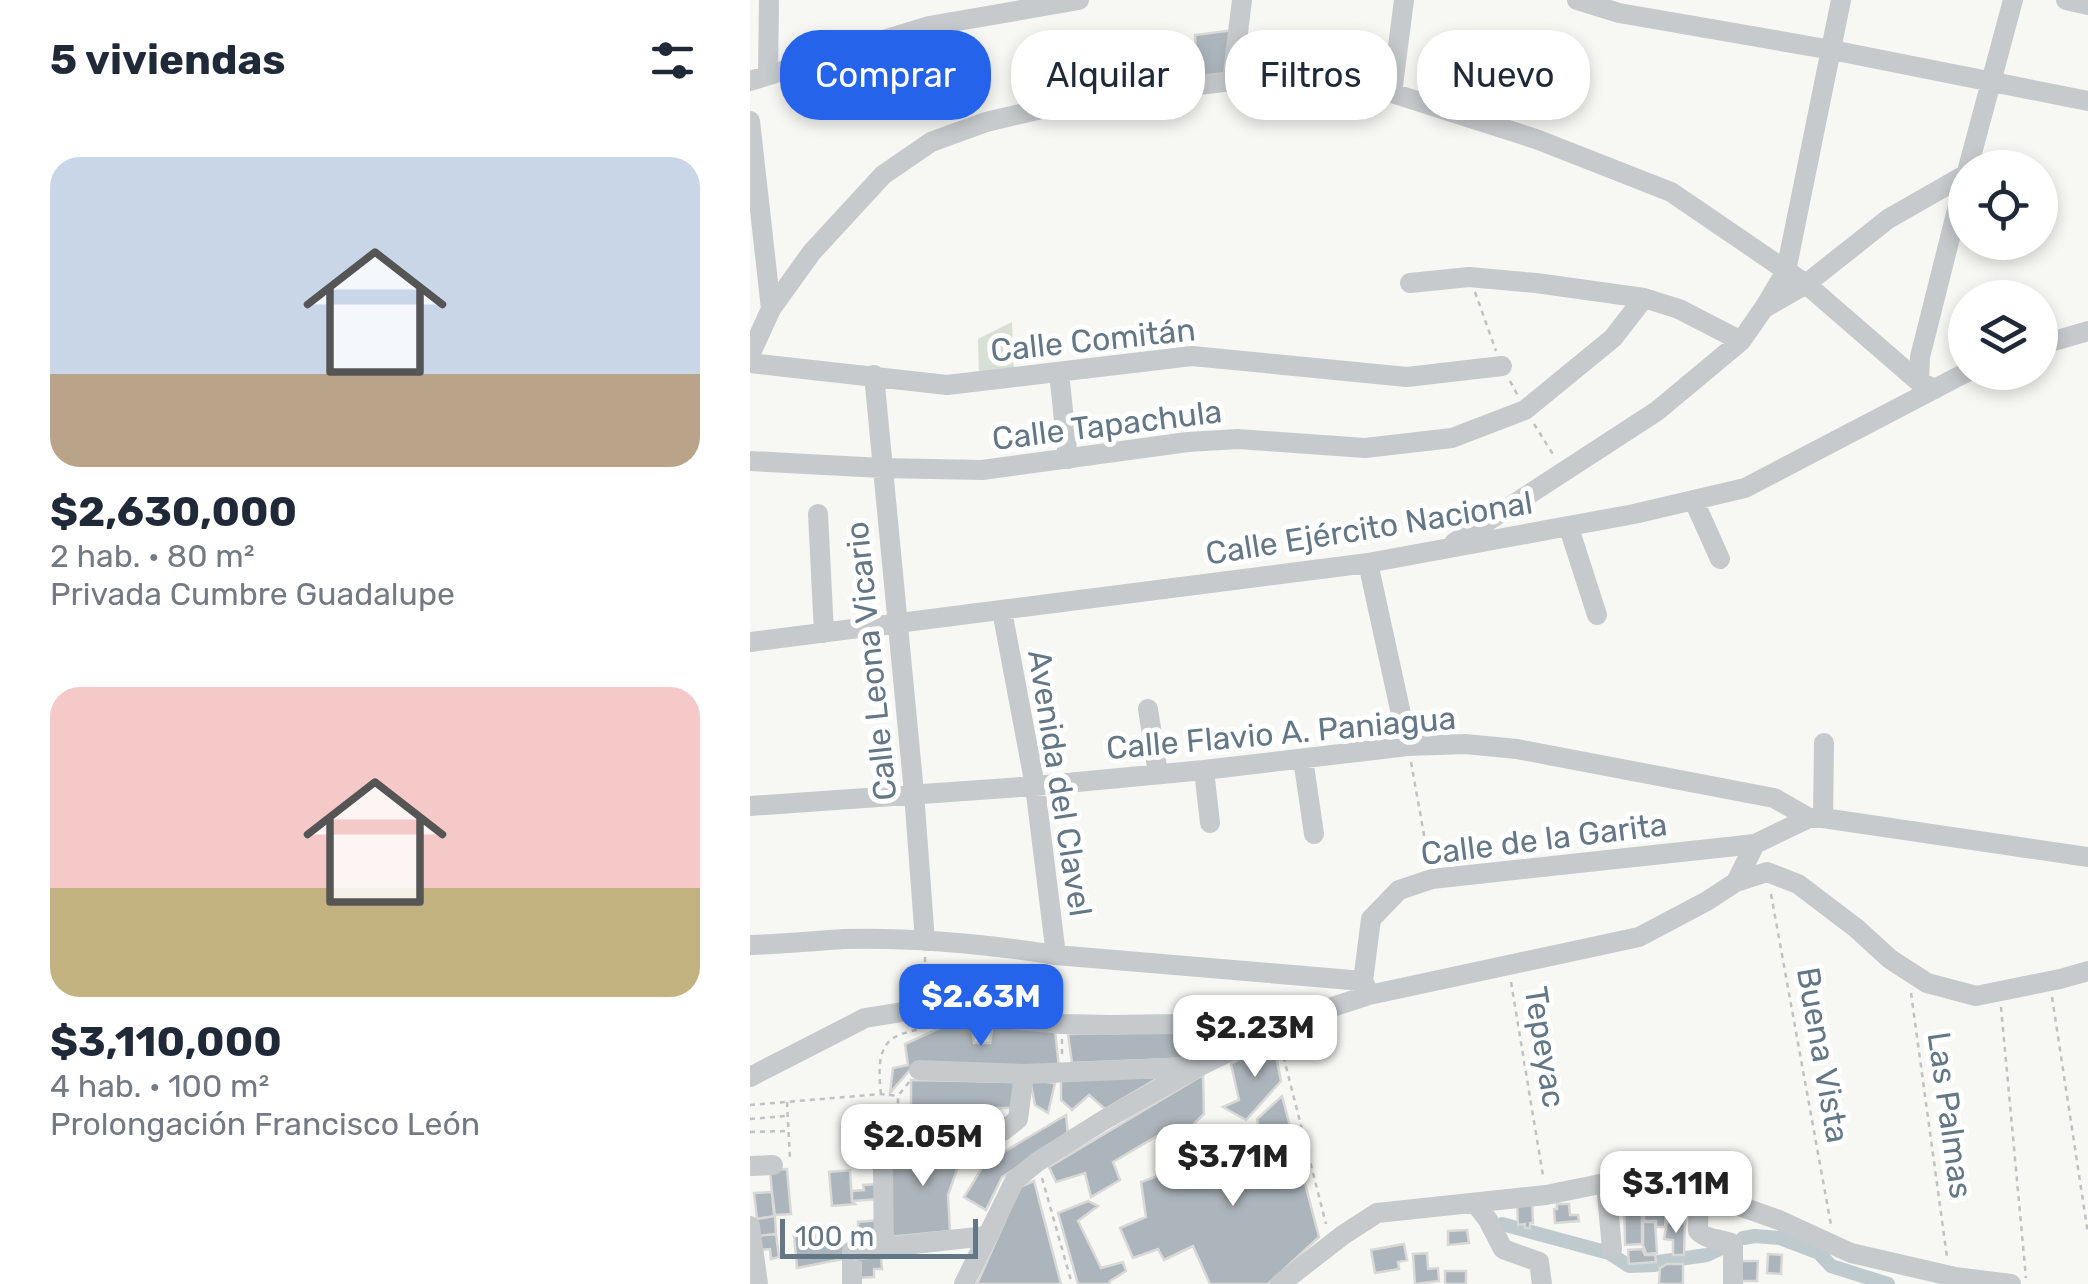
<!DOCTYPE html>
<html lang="es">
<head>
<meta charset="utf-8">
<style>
  body { margin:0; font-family:Rubik,sans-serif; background:#f6f6f7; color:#1f2937; height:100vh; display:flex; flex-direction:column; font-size:38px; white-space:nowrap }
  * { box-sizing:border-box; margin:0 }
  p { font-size:32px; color:#747a83 }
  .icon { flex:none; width:55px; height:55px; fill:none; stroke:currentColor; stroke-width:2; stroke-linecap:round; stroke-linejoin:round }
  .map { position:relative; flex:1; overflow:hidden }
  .side { display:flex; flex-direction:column; background:#fff; width:750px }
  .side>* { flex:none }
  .hud { position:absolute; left:30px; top:30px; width:950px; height:90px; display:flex; gap:20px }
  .controls { position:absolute; left:1198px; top:150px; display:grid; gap:20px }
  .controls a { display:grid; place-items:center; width:110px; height:110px; border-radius:50%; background:#fff; box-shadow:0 5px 15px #0003; font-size:50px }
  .scale { position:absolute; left:30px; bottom:25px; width:198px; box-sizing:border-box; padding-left:10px; border:5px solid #637787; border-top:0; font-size:28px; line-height:35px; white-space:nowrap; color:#637787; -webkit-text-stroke:8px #fff; paint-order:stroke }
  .price { position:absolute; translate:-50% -85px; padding:0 22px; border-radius:20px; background:#fff; color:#222; font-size:32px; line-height:65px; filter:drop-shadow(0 2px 5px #0008) }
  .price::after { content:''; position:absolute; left:50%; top:60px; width:30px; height:22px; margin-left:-15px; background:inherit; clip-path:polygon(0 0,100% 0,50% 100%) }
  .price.current { background:#2563eb; color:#fff }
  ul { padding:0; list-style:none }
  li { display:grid; align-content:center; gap:20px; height:530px; padding:0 50px }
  li span { display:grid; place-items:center; height:310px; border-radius:30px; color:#555 }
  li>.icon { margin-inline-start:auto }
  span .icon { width:180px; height:180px; fill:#fffc; stroke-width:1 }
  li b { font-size:42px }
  h2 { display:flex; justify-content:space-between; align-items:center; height:120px; padding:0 50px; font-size:42px }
  .pill { padding:0 35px; border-radius:40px; background:#fff; box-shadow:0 5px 15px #0003; font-size:35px; line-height:90px }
  .pill.current { background:#2563eb; color:#fff }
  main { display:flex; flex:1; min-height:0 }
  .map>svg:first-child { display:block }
  .green { fill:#d8dfd4 }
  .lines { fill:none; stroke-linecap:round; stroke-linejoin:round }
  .canal { stroke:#bfcacf; stroke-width:14 }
  .building { fill:#acb5bb; stroke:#d8d8d6; stroke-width:2.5 }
  .path { stroke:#bfc2c4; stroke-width:2.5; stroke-dasharray:5 5; stroke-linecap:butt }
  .minor { stroke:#c6cacd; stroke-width:20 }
  .labels { text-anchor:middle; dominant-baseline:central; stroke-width:10; stroke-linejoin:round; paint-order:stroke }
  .street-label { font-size:32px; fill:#637787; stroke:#fff }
</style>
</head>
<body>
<main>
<section class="side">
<h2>5 viviendas<svg class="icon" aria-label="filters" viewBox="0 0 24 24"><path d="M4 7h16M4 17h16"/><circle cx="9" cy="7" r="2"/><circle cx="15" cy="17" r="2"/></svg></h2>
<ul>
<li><span style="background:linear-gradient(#c9d6e8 70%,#b9a48a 0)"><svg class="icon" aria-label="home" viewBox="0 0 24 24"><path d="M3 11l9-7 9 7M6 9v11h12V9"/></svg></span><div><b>$2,630,000</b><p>2 hab. · 80 m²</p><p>Privada Cumbre Guadalupe</p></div></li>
<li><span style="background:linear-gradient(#f6c9c9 65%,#c2b280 0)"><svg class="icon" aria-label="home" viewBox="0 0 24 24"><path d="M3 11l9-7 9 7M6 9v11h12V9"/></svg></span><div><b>$3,110,000</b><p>4 hab. · 100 m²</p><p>Prolongación Francisco León</p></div></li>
</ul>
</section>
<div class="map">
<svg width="1338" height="1284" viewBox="0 0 1338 1284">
  <rect width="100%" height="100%" fill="#f7f7f3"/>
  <!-- green -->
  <path class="green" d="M262,322L264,373L229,376L228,339Z"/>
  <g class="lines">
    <!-- canal -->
    <path class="canal" d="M752,1224L859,1253L879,1266L905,1265L908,1262L957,1255L974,1247
      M993,1238L1005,1236L1030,1238L1069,1253L1081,1266L1138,1284"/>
  </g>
  <!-- building -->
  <path class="building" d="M484,30L478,75L447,81L445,35Z
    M207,1020H221L224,1043H240L243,1025L305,1030L309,1068L164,1065L140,1093L143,1068L158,1065L155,1044Z
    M474,1030L475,1046L445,1058L322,1063L318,1034Z
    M523,1041L531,1081L496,1120L473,1107L489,1100L481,1064Z
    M413,1075L355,1109L339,1095L322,1110L311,1100V1081Z
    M453,1075L454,1114L439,1129H419L363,1162L370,1180L341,1197L335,1173L306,1182L299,1167Z
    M161,1080L267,1082L266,1108H248V1127L207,1126V1108L161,1107Z
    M280,1080L305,1083L298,1113L285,1105Z
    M532,1096L569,1237L518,1284H460L443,1246L414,1260L408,1249L383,1258L370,1228L396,1217L391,1182L468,1154L512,1142L507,1119Z
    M316,1115L318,1136L252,1177L236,1210L214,1197L235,1163Z
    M217,1141L198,1195L200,1231L139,1237V1164L149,1155L180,1144Z
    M37,1169L41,1214L24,1215L20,1170Z
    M100,1170L102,1201L105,1204L82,1206L79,1172Z
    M284,1181L311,1284H227L270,1187Z
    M129,1184V1199L102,1201V1191L114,1190L113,1185Z
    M22,1192L25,1216L7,1219L4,1193Z
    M894,1193H916L915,1227H906V1221H894Z
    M892,1198V1244L875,1245L874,1199Z
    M782,1200L783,1223H780V1228H775V1224L768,1225L767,1201Z
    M338,1201L348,1206L328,1221L351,1268L373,1262L376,1271L360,1281L359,1284H328L308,1213Z
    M807,1204H819L820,1215H828L829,1221L805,1223L804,1209H807Z
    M25,1216L26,1234L8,1236L6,1219Z
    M129,1220V1231H120L119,1233V1244H108V1222Z
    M893,1222H905L907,1253L896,1254L893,1245Z
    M917,1222H935L934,1255H923V1240L914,1239Z
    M717,1230L719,1243L698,1245V1231Z
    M81,1231V1244L86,1246L96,1245L98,1258L47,1268L44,1235Z
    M26,1234L29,1257L21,1259L20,1249L10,1250L8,1236Z
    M654,1244L657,1260L648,1262L649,1269L625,1273L621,1250Z
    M892,1249L895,1255H905L906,1262L879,1264L878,1250Z
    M677,1253L678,1269L688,1268L689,1281L665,1284L663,1254Z
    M131,1254L132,1269H124V1277L107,1278V1256Z
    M1018,1254L1032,1255L1031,1274L1017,1273Z
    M987,1261H1008L1007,1281H987Z
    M917,1264H933V1284H909L910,1268Z
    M695,1271H716V1284H695Z"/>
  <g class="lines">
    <!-- path -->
    <path class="path" d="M725,292L746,351
      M1273,372L1274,373
      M760,381L768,396
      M784,424L804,456
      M661,762L679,863
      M1021,894L1081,1225
      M175,957V994
      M307,974L310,1006
      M761,982L793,1176
      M1161,993L1197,1257
      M1302,997L1338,1234
      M1251,1007L1276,1278
      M312,1039V1056
      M531,1047L576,1224
      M159,1082L148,1096V1113L164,1114V1120
      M131,1094C129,1076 126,1047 145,1037C152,1033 162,1031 170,1029L169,1026
      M37,1102L40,1159
      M0,1105L131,1094L148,1096
      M0,1119L36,1116
      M0,1132L37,1131
      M292,1178L322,1284"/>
    <!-- minor -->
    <path class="minor" d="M827,0L869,13L1082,50L1338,101
      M1316,0L1338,5
      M18,75L19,0
      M0,81L179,26L329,0
      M482,81L492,0
      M642,93L654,0
      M0,121L21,309
      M1218,168L1263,0
      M660,283L719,277L786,283L894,298L929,309L991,341
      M1016,307L1056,284L1138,219L1215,175
      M1290,345L1338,331
      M0,355L21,309L62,252L133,175L181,142L236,122L300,107L373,94L482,81L642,93L786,139L921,192L1056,284L1169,382L1185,389
      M0,363L197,385L442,356L657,377L752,366
      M309,372L318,459
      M124,375L164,793L175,941
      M1169,382L1170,357L1215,178
      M0,461L132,468L232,470L438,442L488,439L615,448L702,438L775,410L863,338L894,298
      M944,501L970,559
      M68,514L74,633
      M819,528L847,615
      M704,543L907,411L991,341L1014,308L1036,271L1091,0
      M618,563L658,746
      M252,611L285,786L306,955
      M0,642L618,563L884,514L995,488L1217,372
      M398,709L408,774
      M553,759L564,834
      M454,770L460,823
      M0,806L285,786L454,770L658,746L715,744L767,749L1024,798L1059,818
      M1073,818L1074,743
      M986,882L1005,844L1059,818H1073L1338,857
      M0,945C31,944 63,941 94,939C165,937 236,944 306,955L613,981
      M619,993L613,981L621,919L649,890L682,879L1005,844
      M169,1070L274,1074L441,1067
      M0,1077L115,1018L165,1010L312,1024L360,1025L429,1024L548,1013
      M0,1166L23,1165
      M856,1183L862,1249
      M949,1192L948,1231C958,1241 971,1238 983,1244V1284
      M725,1203L738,1220L753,1249L789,1262L792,1284
      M0,1226L8,1284
      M134,1248L133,1169L135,1155C164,1127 204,1134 241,1134L253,1131L268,1119L274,1074
      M102,1284V1251L236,1236
      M214,1284L265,1180L287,1162L354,1120L448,1067L527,1028L570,1011L619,995L889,937L957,901L986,882L1017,872L1048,884L1106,928L1140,959L1177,983L1226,996L1310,979L1338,971
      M530,1284L593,1235L627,1213L796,1195L880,1178L938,1188L1029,1220L1101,1253L1205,1277L1261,1284"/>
  </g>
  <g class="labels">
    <!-- street labels -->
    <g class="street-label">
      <text transform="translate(343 340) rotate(-6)">Calle Comitán</text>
      <text transform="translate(357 425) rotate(-7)">Calle Tapachula</text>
      <text transform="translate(619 528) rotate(-9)">Calle Ejército Nacional</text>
      <text transform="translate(121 661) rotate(-96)">Calle Leona Vicario</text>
      <text transform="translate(531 733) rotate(-5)">Calle Flavio A. Paniagua</text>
      <text transform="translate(310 783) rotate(81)">Avenida del Clavel</text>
      <text transform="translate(794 839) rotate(-7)">Calle de la Garita</text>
      <text transform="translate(795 1047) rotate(81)">Tepeyac</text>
      <text transform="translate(1073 1055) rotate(80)">Buena Vista</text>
      <text transform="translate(1200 1115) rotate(82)">Las Palmas</text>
    </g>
  </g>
</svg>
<div class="controls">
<a><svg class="icon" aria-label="locate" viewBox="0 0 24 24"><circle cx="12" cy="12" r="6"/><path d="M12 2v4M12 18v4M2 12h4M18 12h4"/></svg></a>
<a><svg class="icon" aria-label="layers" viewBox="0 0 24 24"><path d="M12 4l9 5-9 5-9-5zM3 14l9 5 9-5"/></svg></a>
</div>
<div class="scale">100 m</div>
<b class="price current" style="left:231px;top:1049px">$2.63M</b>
<b class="price" style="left:505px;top:1080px">$2.23M</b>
<b class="price" style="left:173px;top:1189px">$2.05M</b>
<b class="price" style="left:483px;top:1209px">$3.71M</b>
<b class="price" style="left:926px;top:1236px">$3.11M</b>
<div class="hud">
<a class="pill current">Comprar</a>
<a class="pill">Alquilar</a>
<a class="pill">Filtros</a>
<a class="pill">Nuevo</a>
</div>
</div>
</main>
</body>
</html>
